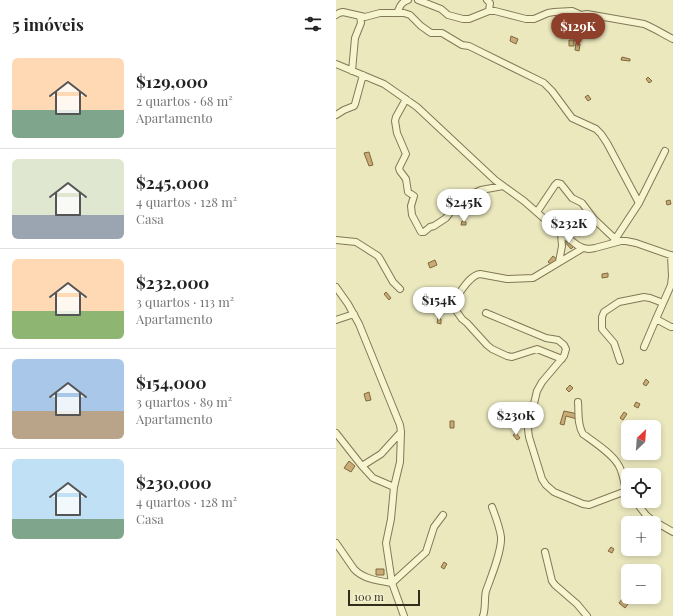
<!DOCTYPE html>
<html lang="pt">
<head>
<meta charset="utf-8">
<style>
  body { margin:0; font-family:"Playfair Display",serif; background:#f6f6f6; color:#222; height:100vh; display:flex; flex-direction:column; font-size:15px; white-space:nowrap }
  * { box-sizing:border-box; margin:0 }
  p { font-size:13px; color:#767676 }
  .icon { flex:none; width:22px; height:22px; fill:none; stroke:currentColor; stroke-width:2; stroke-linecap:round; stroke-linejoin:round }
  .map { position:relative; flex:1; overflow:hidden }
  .sheet { display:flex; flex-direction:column; background:#fff; width:336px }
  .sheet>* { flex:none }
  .needle { width:26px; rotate:25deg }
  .fabs { position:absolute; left:285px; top:420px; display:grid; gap:8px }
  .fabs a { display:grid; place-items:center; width:40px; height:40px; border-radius:6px; background:#fff; box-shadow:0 2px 6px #0003; font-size:20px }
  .scale { position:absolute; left:12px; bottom:10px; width:72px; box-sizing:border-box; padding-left:4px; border:2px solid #332c1c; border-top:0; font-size:11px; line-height:14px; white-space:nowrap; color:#332c1c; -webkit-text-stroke:3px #f3f1cd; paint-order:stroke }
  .price { position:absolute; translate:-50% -34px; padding:0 9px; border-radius:14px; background:#fff; color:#222; font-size:13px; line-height:26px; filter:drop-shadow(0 1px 2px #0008) }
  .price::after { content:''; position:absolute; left:50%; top:24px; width:12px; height:9px; margin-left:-6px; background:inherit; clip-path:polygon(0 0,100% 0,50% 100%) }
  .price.current { background:#8f402a; color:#fff }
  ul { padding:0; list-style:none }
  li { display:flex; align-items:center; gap:12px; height:100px; padding:0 12px }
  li+li { border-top:1px solid #e0e0e0 }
  li span { display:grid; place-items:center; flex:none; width:112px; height:80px; border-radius:6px; color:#555 }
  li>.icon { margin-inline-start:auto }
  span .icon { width:48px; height:48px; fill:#fffc; stroke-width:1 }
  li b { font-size:17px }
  h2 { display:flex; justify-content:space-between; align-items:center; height:48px; padding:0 12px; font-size:17px }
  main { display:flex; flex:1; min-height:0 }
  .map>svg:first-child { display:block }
  .building { fill:#c8ab75; stroke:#81683e }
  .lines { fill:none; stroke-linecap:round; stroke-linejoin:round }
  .minor-casing { stroke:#837857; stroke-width:8 }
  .minor { stroke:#f7f4d0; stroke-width:6 }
</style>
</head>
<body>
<main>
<section class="sheet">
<h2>5 imóveis<svg class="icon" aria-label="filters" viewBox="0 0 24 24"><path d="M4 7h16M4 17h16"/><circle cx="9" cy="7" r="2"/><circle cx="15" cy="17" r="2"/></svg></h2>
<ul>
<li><span style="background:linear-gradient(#ffd9b3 65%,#7fa58c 0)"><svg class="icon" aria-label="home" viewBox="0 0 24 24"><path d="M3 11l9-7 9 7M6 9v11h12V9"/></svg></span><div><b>$129,000</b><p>2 quartos · 68 m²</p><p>Apartamento</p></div></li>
<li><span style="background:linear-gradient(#dfe7d0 70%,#9aa5b1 0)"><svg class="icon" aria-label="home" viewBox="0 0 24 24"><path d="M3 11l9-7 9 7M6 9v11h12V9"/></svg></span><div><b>$245,000</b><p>4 quartos · 128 m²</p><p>Casa</p></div></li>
<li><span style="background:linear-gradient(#ffd9b3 65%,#8fb573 0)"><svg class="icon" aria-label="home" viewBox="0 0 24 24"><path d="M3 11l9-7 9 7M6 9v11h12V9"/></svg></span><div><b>$232,000</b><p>3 quartos · 113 m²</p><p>Apartamento</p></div></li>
<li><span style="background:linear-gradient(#a9c7e8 65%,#b9a48a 0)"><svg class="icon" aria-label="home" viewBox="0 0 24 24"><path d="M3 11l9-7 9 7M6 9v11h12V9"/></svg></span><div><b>$154,000</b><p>3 quartos · 89 m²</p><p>Apartamento</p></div></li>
<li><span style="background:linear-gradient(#bfe0f5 75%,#7fa58c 0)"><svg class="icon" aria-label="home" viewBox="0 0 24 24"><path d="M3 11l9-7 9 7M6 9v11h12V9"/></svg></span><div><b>$230,000</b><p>4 quartos · 128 m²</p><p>Casa</p></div></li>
</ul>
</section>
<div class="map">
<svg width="337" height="616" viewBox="0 0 337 616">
  <rect width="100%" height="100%" fill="#ebe8be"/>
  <!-- building -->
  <path class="building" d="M175,36L182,39L180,44L174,41Z
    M233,40H238V46H233Z
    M240,43L244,44L243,51L239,50Z
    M286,57L294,59V61L285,60Z
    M312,77L316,81L313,83L310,79Z
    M252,95L255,99L252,101L249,97Z
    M33,152L37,165L33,166L28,153Z
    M334,200L335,204L331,205L330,201Z
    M126,221L130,222V225H125Z
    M231,238L238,246L235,249L228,241Z
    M217,256L222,260L218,266L212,262Z
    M99,260L101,265L94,268L92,263Z
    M272,273V277L266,278V274Z
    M50,292L55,298L53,300L48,294Z
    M102,318L105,319V324L101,323Z
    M310,379L313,382L310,386L307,384Z
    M234,385L237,388L233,392L230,389Z
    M33,392L35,400L30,401L28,394Z
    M300,402L304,404L302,408L298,406Z
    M228,411L242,414L241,419L230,416L228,425L224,424Z
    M288,412L291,414L287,420L284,418Z
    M114,421H118V428H114Z
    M180,433L184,438L181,440L177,435Z
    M13,461L19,466L15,472L8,468Z
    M275,547L278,549L276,553L272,551Z
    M108,562L111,564L108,569L105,567Z
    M40,569H48V575H40Z
    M286,599L292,604L289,608L283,603Z"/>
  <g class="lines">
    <!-- minor casing -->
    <g class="minor-casing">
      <path id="minor" d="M82,0L105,9L112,15L127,19H133L153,11H159L190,19H198L212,13L218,12L236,11L245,15L251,14L308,24C318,28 327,34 337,39
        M151,0L154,3L153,11
        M61,13C64,7 64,3 72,0
        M0,15L3,13L7,12L29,17L44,13H68L74,15L85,26L95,33H106L126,45L133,46L208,83L216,91L236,118L260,129L265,134L271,143L303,203
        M0,64L48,84L81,107L159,180L188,201L220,229L241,245L247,248L253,249L259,248L285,241H290L300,243L337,256
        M16,71L19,38L25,23L24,16
        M70,99L60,117L59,121L61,133L70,154L63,168L64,171L70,179L72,192L78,196L75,206L76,215L85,232H88L94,227L98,226L110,218L122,202L125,199L145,190L167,186
        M0,115L8,110L18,106L19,104L27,75
        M201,212L219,185L221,183L225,184L236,198L246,203L258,219L279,239
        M0,240L20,242L42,256L44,259L57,282L64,289
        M278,241L303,203L329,151
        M223,262L226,246L225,233
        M0,287L12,304L23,324L64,425L65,432L64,462L58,487L55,519L50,543L56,583L68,616
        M150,313L210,338L222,340L228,345L230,349L228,356L206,382L201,391L192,429L193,437L206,479L210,485L218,492L247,504L253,505L290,491
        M320,319L335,327H337
        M0,320L18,314
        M308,347L320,319L335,285L336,276L335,255
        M226,359L201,349L176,357L171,356L156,349L151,345L131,323L126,319L119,309L124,298L122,295C127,288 135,275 144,274L171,279L197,278L247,248
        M284,361L278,343L266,329V317L268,312L283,302L308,297L314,298L327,303
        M242,402C243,413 241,424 247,434C258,442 277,454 283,466C287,473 288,483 290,491L292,493
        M0,433L26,466L37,478L58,487
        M26,466L45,454L65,432
        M299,501L310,515L316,520L337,532
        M0,543L18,569C27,579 43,581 56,583L90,552L98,527L107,515
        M209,552L216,581L219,585L241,604L251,616
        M147,616C150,608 148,599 150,591C155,577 166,551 165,537C164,528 159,515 156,507"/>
    </g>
    <!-- minor -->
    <use href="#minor" class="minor"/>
  </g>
</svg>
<div class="fabs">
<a><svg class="needle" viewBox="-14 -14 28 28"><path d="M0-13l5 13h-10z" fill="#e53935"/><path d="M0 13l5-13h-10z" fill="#767676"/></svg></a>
<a><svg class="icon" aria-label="locate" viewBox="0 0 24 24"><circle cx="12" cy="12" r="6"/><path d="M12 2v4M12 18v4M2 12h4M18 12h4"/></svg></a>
<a>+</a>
<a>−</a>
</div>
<div class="scale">100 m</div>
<b class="price current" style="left:242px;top:47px">$129K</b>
<b class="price" style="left:128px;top:223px">$245K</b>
<b class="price" style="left:233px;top:244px">$232K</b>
<b class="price" style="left:103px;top:321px">$154K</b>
<b class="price" style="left:180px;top:436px">$230K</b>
</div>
</main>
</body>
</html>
